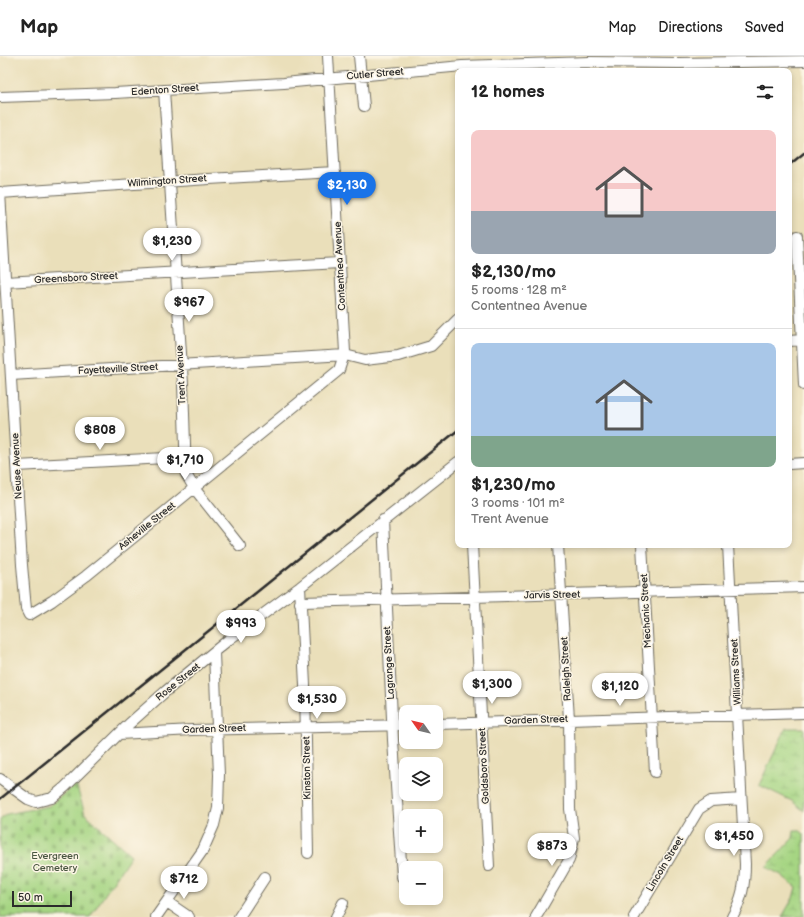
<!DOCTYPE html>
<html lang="en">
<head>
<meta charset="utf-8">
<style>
  body { margin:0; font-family:"Balsamiq Sans",sans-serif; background:#f6f6f6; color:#222; height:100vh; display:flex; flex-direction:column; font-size:15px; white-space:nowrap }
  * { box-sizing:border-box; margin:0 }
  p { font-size:13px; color:#767676 }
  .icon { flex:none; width:22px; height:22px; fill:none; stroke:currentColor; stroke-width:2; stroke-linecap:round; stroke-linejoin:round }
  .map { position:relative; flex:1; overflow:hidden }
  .side { position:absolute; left:455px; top:12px; width:337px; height:480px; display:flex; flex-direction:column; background:#fff; border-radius:8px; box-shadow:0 2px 6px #0003 }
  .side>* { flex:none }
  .needle { width:26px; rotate:304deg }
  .controls { position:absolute; left:399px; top:649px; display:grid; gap:8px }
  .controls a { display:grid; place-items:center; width:44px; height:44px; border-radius:8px; background:#fff; box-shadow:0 2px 6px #0003; font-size:20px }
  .scale { position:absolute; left:12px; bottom:10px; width:60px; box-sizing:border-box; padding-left:4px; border:2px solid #2b2b2b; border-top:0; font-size:11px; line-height:14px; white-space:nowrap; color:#2b2b2b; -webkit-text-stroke:3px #fcf5e5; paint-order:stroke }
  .price { position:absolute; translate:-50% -34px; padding:0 9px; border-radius:14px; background:#fff; color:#222; font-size:13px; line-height:26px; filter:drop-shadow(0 1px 2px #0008) }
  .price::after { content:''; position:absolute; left:50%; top:24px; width:12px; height:9px; margin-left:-6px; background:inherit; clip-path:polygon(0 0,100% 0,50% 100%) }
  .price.current { background:#1a73e8; color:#fff }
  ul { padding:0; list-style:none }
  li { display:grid; align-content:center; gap:8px; height:212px; padding:0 16px }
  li+li { border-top:1px solid #e0e0e0 }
  li span { display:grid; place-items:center; height:124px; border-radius:8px; color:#555 }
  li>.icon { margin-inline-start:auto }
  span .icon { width:72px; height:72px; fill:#fffc; stroke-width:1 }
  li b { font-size:17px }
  h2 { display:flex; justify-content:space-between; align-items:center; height:48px; padding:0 16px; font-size:17px }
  header { display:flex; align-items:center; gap:24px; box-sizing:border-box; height:56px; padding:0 20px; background:#fff; border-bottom:1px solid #e0e0e0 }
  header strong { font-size:19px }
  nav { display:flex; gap:22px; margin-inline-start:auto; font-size:14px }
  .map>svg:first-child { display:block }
  .wetland { fill:url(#wetland-marsh); stroke:#688057 }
  .cemetery { fill:url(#cemetery-stones); stroke:#688057 }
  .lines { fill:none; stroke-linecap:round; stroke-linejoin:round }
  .minor-casing { stroke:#6e6a5d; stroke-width:12 }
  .minor { stroke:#fff; stroke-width:10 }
  .rail { stroke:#2b2b2b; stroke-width:2.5 }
  .labels { text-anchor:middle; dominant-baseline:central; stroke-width:3; stroke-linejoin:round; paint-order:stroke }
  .street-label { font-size:10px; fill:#2b2b2b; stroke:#fcf5e5 }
  .park-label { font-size:10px; fill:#4a5641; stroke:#fcf5e5 }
</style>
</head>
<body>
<header>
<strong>Map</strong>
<nav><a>Map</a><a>Directions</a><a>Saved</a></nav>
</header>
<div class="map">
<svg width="804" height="861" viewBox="0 0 804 861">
  <defs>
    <pattern id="wetland-marsh" width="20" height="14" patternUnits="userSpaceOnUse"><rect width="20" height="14" fill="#a6d583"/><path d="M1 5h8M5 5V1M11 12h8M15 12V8" fill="none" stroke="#8fb771"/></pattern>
    <pattern id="cemetery-stones" width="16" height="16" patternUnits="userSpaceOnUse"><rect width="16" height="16" fill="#a6d583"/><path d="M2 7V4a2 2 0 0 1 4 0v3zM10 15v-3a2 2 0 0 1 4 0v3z" fill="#8fb771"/></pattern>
  </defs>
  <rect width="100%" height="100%" fill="#fcf5e5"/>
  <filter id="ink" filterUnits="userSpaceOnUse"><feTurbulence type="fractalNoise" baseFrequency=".025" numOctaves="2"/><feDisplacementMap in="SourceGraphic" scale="8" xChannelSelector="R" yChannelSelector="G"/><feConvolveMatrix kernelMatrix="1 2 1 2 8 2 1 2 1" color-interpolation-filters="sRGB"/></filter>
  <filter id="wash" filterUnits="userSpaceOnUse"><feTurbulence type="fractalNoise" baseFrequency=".012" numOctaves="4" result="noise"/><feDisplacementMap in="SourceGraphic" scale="16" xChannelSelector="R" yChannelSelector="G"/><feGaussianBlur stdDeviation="0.9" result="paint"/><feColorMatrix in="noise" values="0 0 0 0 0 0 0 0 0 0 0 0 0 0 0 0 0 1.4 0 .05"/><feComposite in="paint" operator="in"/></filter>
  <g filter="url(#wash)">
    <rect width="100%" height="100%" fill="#eadfba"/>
    <!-- wetland -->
    <path class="wetland" d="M786,672H804V755L792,745L759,729Z
      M794,774H799L804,778V861H782L793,842L796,831L781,819L766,811L793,782Z"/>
    <!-- cemetery -->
    <path class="cemetery" d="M76,728L85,758L131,799L90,861H0V764L7,758L49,750Z"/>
  </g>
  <g filter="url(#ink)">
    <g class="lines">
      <!-- minor casing -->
      <g class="minor-casing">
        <path id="minor" d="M359,0L364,50
          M164,34L183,328L186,418L194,432L240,490
          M0,41L115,37L284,27L462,10L590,6L679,7L804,5
          M0,136L22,509L26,553L29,559L52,545L86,520L339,314L345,296L328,0
          M0,137L209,123L335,116
          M797,180L804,329
          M5,226L339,207
          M789,285L802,284
          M11,319L345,299L365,304L398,300L431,290L458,263
          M789,408L804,407
          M17,410L184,401
          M383,464L393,684L402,821
          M472,489L489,810
          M642,489L655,716
          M728,489L745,808C745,829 742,843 732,861
          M300,531L305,629L308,797
          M300,547L303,546L804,531
          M436,668L804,657
          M119,678L192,674L406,669
          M0,723L28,743L36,746L52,742L65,731L129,668L166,635L227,585L300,531L458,406
          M167,846L189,861
          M156,861L203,794L214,769L218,752L219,719L214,597
          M239,861L265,821
          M336,861L343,847
          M536,861L569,804L574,782L570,753L569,663L558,489
          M634,861L699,753L711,745L741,743"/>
      </g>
      <!-- minor -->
      <use href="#minor" class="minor"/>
      <!-- rail -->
      <path class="rail" d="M789,109L804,97
        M0,743L458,374"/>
    </g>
  </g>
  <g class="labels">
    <!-- street labels -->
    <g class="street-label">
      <text transform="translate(375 18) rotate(-5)">Cutler Street</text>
      <text transform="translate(165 34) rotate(-4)">Edenton Street</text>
      <text transform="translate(167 125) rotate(-4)">Wilmington Street</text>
      <text transform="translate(340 210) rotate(-93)">Contentnea Avenue</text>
      <text transform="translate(76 222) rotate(-3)">Greensboro Street</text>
      <text transform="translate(118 313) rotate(-3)">Fayetteville Street</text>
      <text transform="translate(181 319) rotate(-93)">Trent Avenue</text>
      <text transform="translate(17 410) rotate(-93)">Neuse Avenue</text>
      <text transform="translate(147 470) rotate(-39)">Asheville Street</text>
      <text transform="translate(552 539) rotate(-1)">Jarvis Street</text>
      <text transform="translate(646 555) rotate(-93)">Mechanic Street</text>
      <text transform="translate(389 607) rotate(-93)">Lagrange Street</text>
      <text transform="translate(566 613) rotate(-93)">Raleigh Street</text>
      <text transform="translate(736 616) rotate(-93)">Williams Street</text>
      <text transform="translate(178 626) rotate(-39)">Rose Street</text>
      <text transform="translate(536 664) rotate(-2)">Garden Street</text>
      <text transform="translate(214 673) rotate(-2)">Garden Street</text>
      <text transform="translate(484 710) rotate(-93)">Goldsboro Street</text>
      <text transform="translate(307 712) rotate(-91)">Kinston Street</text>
      <text transform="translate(665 808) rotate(-59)">Lincoln Street</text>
    </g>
    <!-- park labels -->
    <g class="park-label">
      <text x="55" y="800">Evergreen<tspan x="55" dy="12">Cemetery</tspan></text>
    </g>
  </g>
</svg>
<div class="controls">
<a><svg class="needle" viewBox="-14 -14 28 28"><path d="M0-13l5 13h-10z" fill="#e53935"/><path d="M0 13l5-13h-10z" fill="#767676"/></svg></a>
<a><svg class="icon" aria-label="layers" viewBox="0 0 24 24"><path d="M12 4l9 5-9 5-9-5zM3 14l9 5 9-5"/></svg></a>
<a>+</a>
<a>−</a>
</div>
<div class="scale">50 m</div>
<b class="price current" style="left:347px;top:150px">$2,130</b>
<b class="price" style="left:172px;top:206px">$1,230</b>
<b class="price" style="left:189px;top:267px">$967</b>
<b class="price" style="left:100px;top:395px">$808</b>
<b class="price" style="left:185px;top:425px">$1,710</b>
<b class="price" style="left:241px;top:588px">$993</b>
<b class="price" style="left:492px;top:649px">$1,300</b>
<b class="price" style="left:620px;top:651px">$1,120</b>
<b class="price" style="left:317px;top:664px">$1,530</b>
<b class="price" style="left:734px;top:801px">$1,450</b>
<b class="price" style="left:552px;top:811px">$873</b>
<b class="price" style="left:184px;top:844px">$712</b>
<section class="side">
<h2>12 homes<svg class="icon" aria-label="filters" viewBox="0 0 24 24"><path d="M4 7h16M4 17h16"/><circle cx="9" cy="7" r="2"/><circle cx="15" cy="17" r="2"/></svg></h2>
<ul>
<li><span style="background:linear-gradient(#f6c9c9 65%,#9aa5b1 0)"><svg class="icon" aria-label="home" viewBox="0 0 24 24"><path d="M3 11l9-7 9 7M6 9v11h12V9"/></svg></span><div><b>$2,130/mo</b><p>5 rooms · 128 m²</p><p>Contentnea Avenue</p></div></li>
<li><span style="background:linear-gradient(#a9c7e8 75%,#7fa58c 0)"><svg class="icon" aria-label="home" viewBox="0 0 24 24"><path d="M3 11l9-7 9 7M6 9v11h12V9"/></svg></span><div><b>$1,230/mo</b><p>3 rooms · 101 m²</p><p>Trent Avenue</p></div></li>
</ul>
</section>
</div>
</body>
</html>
